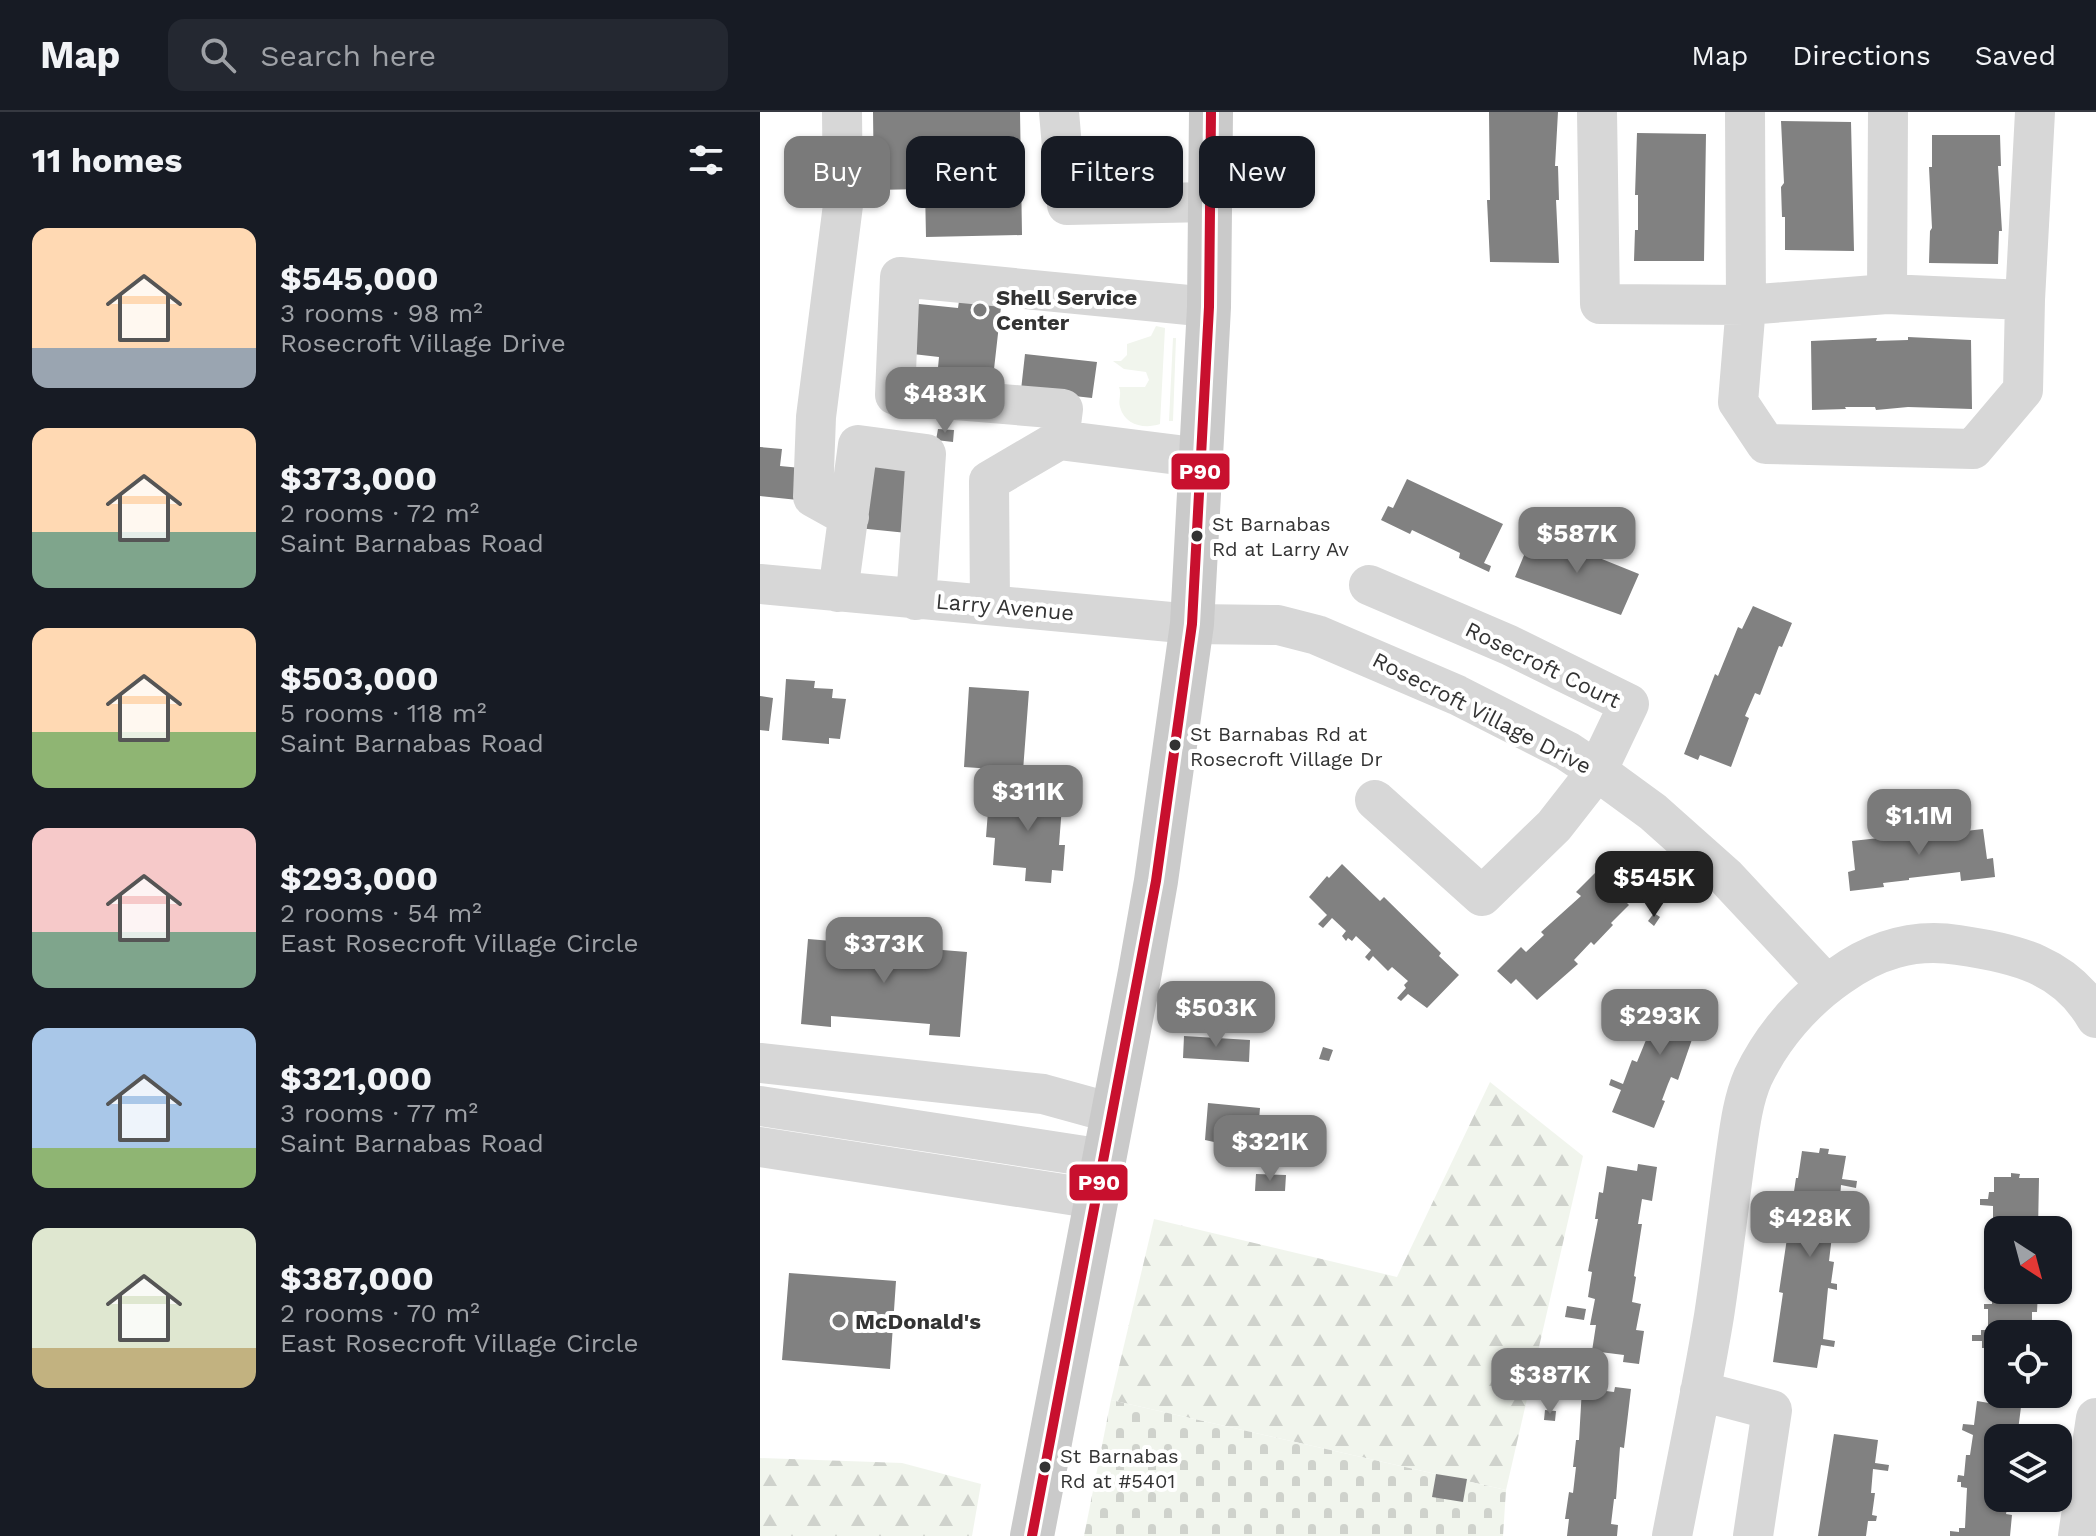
<!DOCTYPE html>
<html lang="en">
<head>
<meta charset="utf-8">
<style>
  body { margin:0; font-family:"Work Sans",sans-serif; background:#242831; color:#f1f3f6; height:100vh; display:flex; flex-direction:column; font-size:30px; white-space:nowrap }
  * { box-sizing:border-box; margin:0 }
  p { font-size:26px; color:#9ea1a6 }
  .icon { flex:none; width:44px; height:44px; fill:none; stroke:currentColor; stroke-width:2; stroke-linecap:round; stroke-linejoin:round }
  .map { position:relative; flex:1; overflow:hidden }
  .sheet { display:flex; flex-direction:column; background:#171b24; width:760px }
  .sheet>* { flex:none }
  .banner { position:absolute; left:24px; top:24px; width:760px; height:72px; display:flex; gap:16px }
  .needle { width:52px; rotate:144deg }
  .fabs { position:absolute; left:1224px; top:1104px; display:grid; gap:16px }
  .fabs a { display:grid; place-items:center; width:88px; height:88px; border-radius:16px; background:#171b24; box-shadow:0 2px 6px #0004; font-size:40px }
  .price { position:absolute; translate:-50% -68px; padding:0 18px; border-radius:16px; background:#7a7a7a; color:#fff; font-size:26px; line-height:52px; filter:drop-shadow(0 2px 4px #0008) }
  .price::after { content:''; position:absolute; left:50%; top:48px; width:24px; height:18px; margin-left:-12px; background:inherit; clip-path:polygon(0 0,100% 0,50% 100%) }
  .price.on { background:#222; color:#fff }
  ul { padding:0; list-style:none }
  li { display:flex; align-items:center; gap:24px; height:200px; padding:0 32px }
  li span { display:grid; place-items:center; flex:none; width:224px; height:160px; border-radius:16px; color:#555 }
  li>.icon { margin-inline-start:auto }
  span .icon { width:96px; height:96px; fill:#fffc; stroke-width:1 }
  li b { font-size:34px }
  h2 { display:flex; justify-content:space-between; align-items:center; height:96px; padding:0 32px; font-size:34px }
  .tag { padding:0 28px; border-radius:16px; background:#171b24; box-shadow:0 2px 6px #0004; font-size:28px; line-height:72px }
  .tag.on { background:#7a7a7a; color:#fff }
  header { display:flex; align-items:center; gap:48px; box-sizing:border-box; height:112px; padding:0 40px; background:#171b24; border-bottom:2px solid #363941 }
  header strong { font-size:38px }
  nav { display:flex; gap:44px; margin-inline-start:auto; font-size:28px }
  .search { width:560px; height:72px; background:#242831; display:flex; align-items:center; gap:20px; box-sizing:border-box; padding:0 28px; border-radius:16px; color:#9ea1a6; font-size:30px }
  main { display:flex; flex:1; min-height:0 }
  .map>svg:first-child { display:block }
  .grass { fill:#f1f5ed }
  .forest { fill:url(#forest-firs) }
  .cemetery { fill:url(#cemetery-stones) }
  .building { fill:#818181 }
  .lines { fill:none; stroke-linecap:round; stroke-linejoin:round }
  .minor { stroke:#d7d7d7; stroke-width:40 }
  .major { stroke:#cacaca; stroke-width:44 }
  .bus-1-casing { stroke:#fff; stroke-width:16 }
  .bus-1 { stroke:#c8102e; stroke-width:10 }
  .poi-dot { fill:#7a7a7a; stroke:#fff; stroke-width:3 }
  .bus-dot { fill:#333; stroke:#fff; stroke-width:3 }
  .labels { text-anchor:middle; dominant-baseline:central; stroke-width:8; stroke-linejoin:round; paint-order:stroke }
  .bus-label { font-size:20px; fill:#333; stroke:#fff; text-anchor:start }
  .poi-label { font-size:22px; font-weight:bold; fill:#333; stroke:#fff; text-anchor:start }
  .street-label { font-size:22px; fill:#333; stroke:#fff }
  .line-badge { stroke:#fff; stroke-width:3 }
  .badge-label { font-size:22px; text-anchor:middle; font-weight:bold; fill:#fff }
</style>
</head>
<body>
<header>
<strong>Map</strong>
<div class="search"><svg class="icon" aria-label="search" viewBox="0 0 24 24"><circle cx="10" cy="10" r="6"/><path d="M15 15l6 6"/></svg>Search here</div>
<nav><a>Map</a><a>Directions</a><a>Saved</a></nav>
</header>
<main>
<section class="sheet">
<h2>11 homes<svg class="icon" aria-label="filters" viewBox="0 0 24 24"><path d="M4 7h16M4 17h16"/><circle cx="9" cy="7" r="2"/><circle cx="15" cy="17" r="2"/></svg></h2>
<ul>
<li><span style="background:linear-gradient(#ffd9b3 75%,#9aa5b1 0)"><svg class="icon" aria-label="home" viewBox="0 0 24 24"><path d="M3 11l9-7 9 7M6 9v11h12V9"/></svg></span><div><b>$545,000</b><p>3 rooms · 98 m²</p><p>Rosecroft Village Drive</p></div></li>
<li><span style="background:linear-gradient(#ffd9b3 65%,#7fa58c 0)"><svg class="icon" aria-label="home" viewBox="0 0 24 24"><path d="M3 11l9-7 9 7M6 9v11h12V9"/></svg></span><div><b>$373,000</b><p>2 rooms · 72 m²</p><p>Saint Barnabas Road</p></div></li>
<li><span style="background:linear-gradient(#ffd9b3 65%,#8fb573 0)"><svg class="icon" aria-label="home" viewBox="0 0 24 24"><path d="M3 11l9-7 9 7M6 9v11h12V9"/></svg></span><div><b>$503,000</b><p>5 rooms · 118 m²</p><p>Saint Barnabas Road</p></div></li>
<li><span style="background:linear-gradient(#f6c9c9 65%,#7fa58c 0)"><svg class="icon" aria-label="home" viewBox="0 0 24 24"><path d="M3 11l9-7 9 7M6 9v11h12V9"/></svg></span><div><b>$293,000</b><p>2 rooms · 54 m²</p><p>East Rosecroft Village Circle</p></div></li>
<li><span style="background:linear-gradient(#a9c7e8 75%,#8fb573 0)"><svg class="icon" aria-label="home" viewBox="0 0 24 24"><path d="M3 11l9-7 9 7M6 9v11h12V9"/></svg></span><div><b>$321,000</b><p>3 rooms · 77 m²</p><p>Saint Barnabas Road</p></div></li>
<li><span style="background:linear-gradient(#dfe7d0 75%,#c2b280 0)"><svg class="icon" aria-label="home" viewBox="0 0 24 24"><path d="M3 11l9-7 9 7M6 9v11h12V9"/></svg></span><div><b>$387,000</b><p>2 rooms · 70 m²</p><p>East Rosecroft Village Circle</p></div></li>
</ul>
</section>
<div class="map">
<svg width="1336" height="1424" viewBox="0 0 1336 1424">
  <defs>
    <pattern id="forest-firs" width="22" height="20" patternUnits="userSpaceOnUse" patternTransform="scale(2)"><rect width="22" height="20" fill="#f1f5ed"/><path d="M5 1l3.5 6h-7zM16 11l3.5 6h-7z" fill="#cfd2cc"/></pattern>
    <pattern id="cemetery-stones" width="16" height="16" patternUnits="userSpaceOnUse" patternTransform="scale(2)"><rect width="16" height="16" fill="#f1f5ed"/><path d="M2 7V4a2 2 0 0 1 4 0v3zM10 15v-3a2 2 0 0 1 4 0v3z" fill="#cfd2cc"/></pattern>
  </defs>
  <rect width="100%" height="100%" fill="#fff"/>
  <!-- grass -->
  <path class="grass" d="M396,214L405,216L400,312C385,317 365,314 360,295C358,287 362,283 359,275H385L389,268L386,260L364,257L353,249H361L367,243V232L391,224Z
    M413,226H416L413,309H409Z"/>
  <!-- forest -->
  <path class="forest" d="M730,970L823,1044L746,1378L351,1288L394,1107L637,1165Z
    M0,1346L142,1351L221,1372L212,1424H0Z"/>
  <!-- cemetery -->
  <path class="cemetery" d="M351,1288L746,1378L743,1424H324Z"/>
  <!-- building -->
  <path class="building" d="M113,0H260L262,123L166,125L165,77L114,78Z
    M729,0H798L795,54H798L799,88H796L799,151L730,150L727,88H730Z
    M1021,9L1091,10L1094,139L1025,138V105H1022L1021,75L1024,71Z
    M877,21L946,22L944,149H874L875,118H878V83H875Z
    M1172,23H1240L1241,54H1238L1242,119H1239L1238,152L1169,151L1170,119L1172,116L1169,55H1172Z
    M200,182L242,186L232,275L177,266L179,245L144,241L149,191L198,196Z
    M1148,225L1211,228L1212,297L1148,295L1116,298L1115,295H1085L1086,297L1052,298L1051,229L1117,226L1116,229L1148,228Z
    M265,242L337,250L332,286L261,278Z
    M178,317L194,318L193,330L176,328Z
    M0,335L22,337L20,354L41,356L38,388L0,384Z
    M104,349L154,355L147,421L98,416Z
    M647,367L743,412L724,451L731,454L729,460L699,446L700,441L652,418L650,422L621,408L628,394L633,396Z
    M780,422L879,462L861,503L755,465L767,436L773,439Z
    M993,494L1032,511L1022,535L1019,534L1000,583L995,581L985,604L989,606L971,655L940,643L938,648L924,642L955,562L958,564L978,515L982,517Z
    M26,567L55,569L54,576L73,577L72,586L86,587L80,627L69,626V632L22,628Z
    M209,575L269,579L263,659L204,655Z
    M0,584L13,586L9,619L0,618Z
    M239,676L303,681L299,733H305L303,759L292,758L291,771L265,769L266,756L233,753L235,726L226,725L228,699L238,700Z
    M1197,715V720L1223,717L1227,747L1233,746L1235,765L1201,769L1200,760L1149,766V768L1123,771L1124,775L1090,779L1088,760L1095,758L1092,729L1119,726L1118,722L1145,719L1146,723Z
    M582,752L620,789L624,785L681,841L679,844L699,863L667,896L648,882L641,889L637,886L646,876L644,873L648,869L632,855L628,859L613,844L609,849L605,845L611,838L596,824L592,829L588,826L586,829L582,824L586,819L572,806L563,816L558,812L567,803L549,785L567,764L569,766Z
    M836,760L869,793L851,811L853,813L834,833L831,830L814,848L818,852L777,888L756,867L751,872L737,859L761,835L766,840L784,823L781,820L821,784L816,780Z
    M894,801L900,805L894,814L888,809Z
    M48,827L207,840L200,925L169,923L170,912L71,904V915L41,912Z
    M905,877L934,889L936,882L953,889L944,912L938,910L918,968L911,965L908,972L902,988L905,989L894,1016L852,1000L861,978L849,973L851,967L863,972L872,948L877,950L886,928L876,924L879,918L885,920L893,900L889,899L891,895L897,897Z
    M424,924L490,928L489,950L423,946Z
    M563,935L573,938L569,949L559,947Z
    M448,991L500,996L498,1021H510L509,1036L454,1032V1030L445,1028Z
    M1060,1036L1069,1037L1068,1042L1086,1044L1082,1067L1097,1069L1096,1076L1081,1073L1078,1117L1085,1118L1084,1126L1072,1124L1069,1149L1074,1150L1071,1171L1077,1172V1178L1068,1176L1063,1227L1075,1229L1074,1235L1061,1233L1057,1256L1013,1250L1023,1181L1019,1180L1036,1066H1038L1042,1039L1059,1041Z
    M878,1052L897,1055L892,1089L882,1087L878,1112H882L874,1164L876,1165L872,1190L881,1192L876,1218L884,1219L879,1252L863,1250L864,1243L832,1239L836,1213H830L835,1187L828,1185L832,1160L828,1159L838,1107H835L839,1080L843,1081L847,1054L877,1059Z
    M1251,1061L1260,1062L1259,1066H1279L1278,1118H1238V1178H1278L1277,1200H1272V1222H1238V1253L1225,1252V1236H1222V1229H1212V1223H1221V1218H1228V1197H1224V1192H1232V1172H1230L1231,1151L1224,1150L1228,1140L1234,1141L1235,1119H1233V1094L1220,1093V1087H1228L1229,1080H1234V1065H1251Z
    M496,1062L526,1063L525,1079H495Z
    M29,1161L136,1169L130,1257L22,1248Z
    M807,1194L826,1197L824,1208L805,1205Z
    M855,1275L871,1277L864,1336L860,1335L856,1387H854L851,1412L858,1413L857,1424H807L809,1407H805L809,1380L813,1381L816,1355H813L816,1328H819L822,1276L854,1280Z
    M1217,1289L1235,1292L1236,1289L1261,1295L1257,1326H1238V1386H1249L1246,1402L1252,1403L1250,1424H1190V1419L1199,1420V1416H1205L1207,1376L1201,1375V1370H1197L1198,1363L1204,1364L1206,1343H1210L1213,1323L1202,1318L1203,1312L1214,1313Z
    M785,1298L796,1299L795,1309L784,1308Z
    M1074,1322L1118,1328L1115,1351L1129,1353L1128,1359L1113,1357L1111,1381H1115L1112,1403L1117,1404L1116,1409H1108L1106,1424H1058Z
    M676,1362L707,1367L703,1390L672,1385Z"/>
  <g class="lines">
    <!-- minor -->
    <path class="minor" d="M82,0L83,93L56,305L53,385L89,405
      M299,0L307,93L449,90
      M837,0L840,192L986,193L1127,182L1265,188
      M985,0L986,193L978,290L1006,332L1213,337L1263,278L1265,188L1275,0
      M1127,182L1128,0
      M299,328L303,297L135,283L140,165L449,195
      M0,472L432,512L518,513L557,523L697,583L807,639L837,659L893,700L966,765L1067,873
      M609,473L749,533L869,592L837,659L794,714L722,784L615,688
      M78,480L98,333L166,342L156,488
      M230,493L229,369L299,328L442,346
      M0,951L283,982L352,1001
      M0,994L344,1047
      M0,1035L336,1087
      M940,1279L1012,1298L993,1424
      M912,1424C926,1351 942,1277 954,1204C962,1152 968,1099 975,1048C979,1021 982,990 993,965C1012,925 1043,889 1079,864C1115,838 1153,826 1198,833C1255,841 1306,853 1336,906
      M1318,1424L1336,1306"/>
    <!-- major -->
    <path class="major" d="M272,1424L380,860L396,769L432,512L449,195L451,0"/>
    <!-- bus-1 casing -->
    <g class="bus-1-casing">
      <path id="bus-1" d="M272,1424L396,769L432,512L449,195L451,0"/>
    </g>
    <!-- bus-1 -->
    <use href="#bus-1" class="bus-1"/>
  </g>
  <!-- markers -->
  <g class="poi-dot">
    <circle cx="220" cy="198" r="8"/>
    <circle cx="79" cy="1209" r="8"/>
  </g>
  <g class="bus-dot">
    <circle cx="437" cy="424" r="7"/>
    <circle cx="415" cy="633" r="7"/>
    <circle cx="285" cy="1355" r="7"/>
  </g>
  <g class="labels">
    <!-- bus labels -->
    <g class="bus-label">
      <text x="452" y="412">St Barnabas<tspan x="452" dy="25">Rd at Larry Av</tspan></text>
      <text x="430" y="622">St Barnabas Rd at<tspan x="430" dy="25">Rosecroft Village Dr</tspan></text>
      <text x="300" y="1344">St Barnabas<tspan x="300" dy="25">Rd at #5401</tspan></text>
    </g>
    <!-- poi labels -->
    <g class="poi-label">
      <text x="236" y="185">Shell Service<tspan x="236" dy="25">Center</tspan></text>
      <text x="95" y="1209">McDonald's</text>
    </g>
    <!-- street labels -->
    <g class="street-label">
      <text transform="translate(245 495) rotate(5)">Larry Avenue</text>
      <text transform="translate(783 553) rotate(26)">Rosecroft Court</text>
      <text transform="translate(722 601) rotate(27)">Rosecroft Village Drive</text>
    </g>
  </g>
  <g class="line-badge">
    <rect x="410" y="340" width="61" height="39" rx="8" fill="#c8102e"/>
    <rect x="308" y="1051" width="61" height="39" rx="8" fill="#c8102e"/>
  </g>
  <g class="badge-label">
    <text x="440" y="367">P90</text>
    <text x="339" y="1078">P90</text>
  </g>
</svg>
<div class="fabs">
<a><svg class="needle" viewBox="-14 -14 28 28"><path d="M0-13l5 13h-10z" fill="#e53935"/><path d="M0 13l5-13h-10z" fill="#9ea1a6"/></svg></a>
<a><svg class="icon" aria-label="locate" viewBox="0 0 24 24"><circle cx="12" cy="12" r="6"/><path d="M12 2v4M12 18v4M2 12h4M18 12h4"/></svg></a>
<a><svg class="icon" aria-label="layers" viewBox="0 0 24 24"><path d="M12 4l9 5-9 5-9-5zM3 14l9 5 9-5"/></svg></a>
</div>
<b class="price" style="left:185px;top:323px">$483K</b>
<b class="price" style="left:817px;top:463px">$587K</b>
<b class="price" style="left:268px;top:721px">$311K</b>
<b class="price" style="left:1159px;top:745px">$1.1M</b>
<b class="price on" style="left:894px;top:807px">$545K</b>
<b class="price" style="left:124px;top:873px">$373K</b>
<b class="price" style="left:456px;top:937px">$503K</b>
<b class="price" style="left:900px;top:945px">$293K</b>
<b class="price" style="left:510px;top:1071px">$321K</b>
<b class="price" style="left:1050px;top:1147px">$428K</b>
<b class="price" style="left:790px;top:1304px">$387K</b>
<div class="banner">
<a class="tag on">Buy</a>
<a class="tag">Rent</a>
<a class="tag">Filters</a>
<a class="tag">New</a>
</div>
</div>
</main>
</body>
</html>
